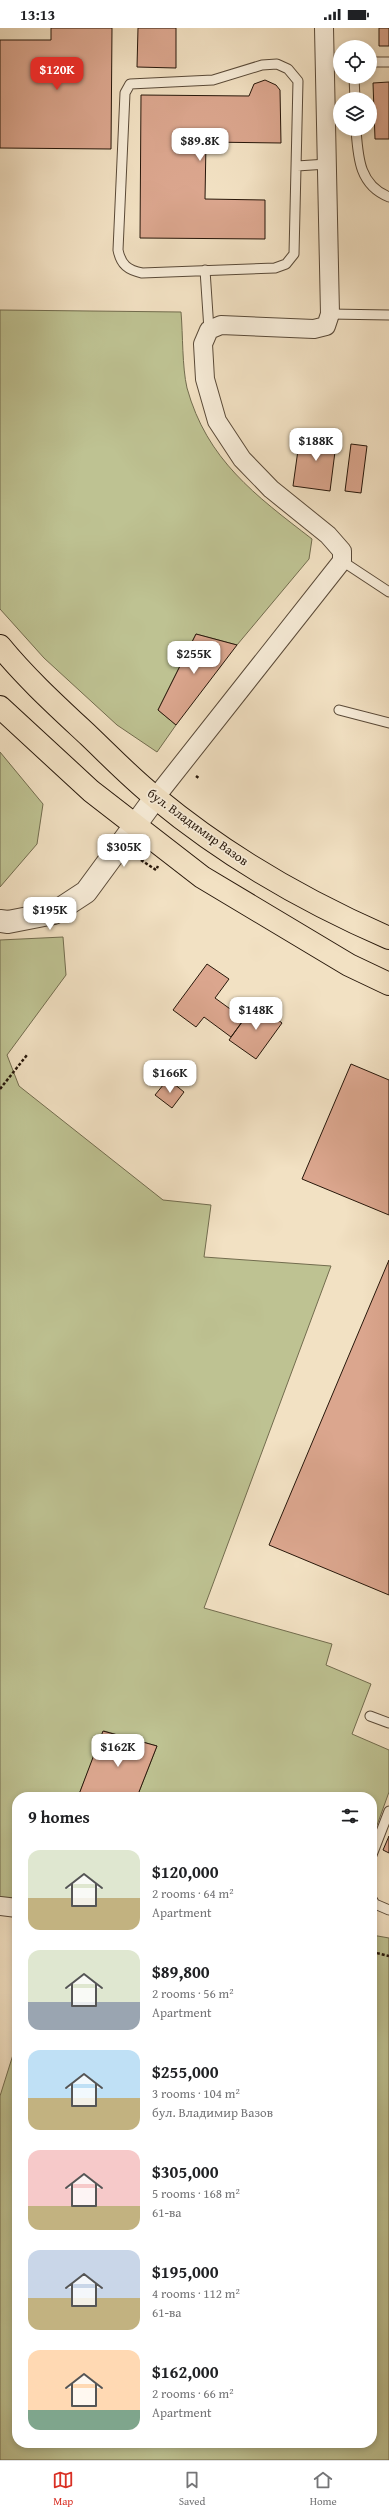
<!DOCTYPE html>
<html lang="en">
<head>
<meta charset="utf-8">
<style>
  body { margin:0; font-family:"Gentium Book Plus",serif; background:#f6f6f6; color:#202124; height:100vh; display:flex; flex-direction:column; font-size:15px; white-space:nowrap }
  * { box-sizing:border-box; margin:0 }
  p { font-size:13px; color:#757577 }
  .icon { flex:none; width:22px; height:22px; fill:none; stroke:currentColor; stroke-width:2; stroke-linecap:round; stroke-linejoin:round }
  .map { position:relative; flex:1; overflow:hidden }
  .side { position:absolute; left:12px; top:1764px; width:365px; height:656px; display:flex; flex-direction:column; background:#fff; border-radius:16px; box-shadow:0 2px 6px #0003 }
  .side>* { flex:none }
  .tools { position:absolute; left:333px; top:12px; display:grid; gap:8px }
  .tools a { display:grid; place-items:center; width:44px; height:44px; border-radius:50%; background:#fff; box-shadow:0 2px 6px #0003; font-size:20px }
  .price { position:absolute; translate:-50% -34px; padding:0 9px; border-radius:8px; background:#fff; color:#222; font-size:13px; line-height:26px; filter:drop-shadow(0 1px 2px #0008) }
  .price::after { content:''; position:absolute; left:50%; top:24px; width:12px; height:9px; margin-left:-6px; background:inherit; clip-path:polygon(0 0,100% 0,50% 100%) }
  .price.current { background:#d93025; color:#fff }
  ul { padding:0; list-style:none }
  li { display:flex; align-items:center; gap:12px; height:100px; padding:0 16px }
  li span { display:grid; place-items:center; flex:none; width:112px; height:80px; border-radius:12px; color:#555 }
  li>.icon { margin-inline-start:auto }
  span .icon { width:48px; height:48px; fill:#fffc; stroke-width:1 }
  li b { font-size:17px }
  h2 { display:flex; justify-content:space-between; align-items:center; height:48px; padding:0 16px; font-size:17px }
  .status { display:flex; justify-content:space-between; align-items:center; height:28px; padding:0 20px; background:#fff; direction:ltr }
  .status svg { height:11px; fill:currentColor }
  .tab-bar { display:flex; justify-content:space-around; align-items:center; height:56px; border-top:1px solid #e0e0e0; background:#fff; font-size:11px; color:#757577 }
  .tab-bar a { display:grid; justify-items:center; gap:2px }
  .tab-bar .current { color:#d93025 }
  .map>svg:first-child { display:block }
  .green { fill:#bec292; stroke:#726c4e }
  .building { fill:#dba68e; stroke:#27170a }
  .lines { fill:none; stroke-linecap:round; stroke-linejoin:round }
  .service-casing { stroke:#5a4a38; stroke-width:11 }
  .minor-casing { stroke:#5a4a38; stroke-width:20 }
  .tertiary-casing { stroke:#5a4a38; stroke-width:24 }
  .primary-casing { stroke:#27170a; stroke-width:24 }
  .path { stroke:#27170a; stroke-width:2.5; stroke-dasharray:3 2; stroke-linecap:butt }
  .service { stroke:#f7ecd8; stroke-width:9 }
  .minor { stroke:#f7ecd8; stroke-width:18 }
  .tertiary { stroke:#f7ecd8; stroke-width:22 }
  .primary { stroke:#f2e1c3; stroke-width:22 }
  .labels { text-anchor:middle; dominant-baseline:central; stroke-width:3.5; stroke-linejoin:round; paint-order:stroke }
  .street-label { font-size:13px; fill:#27170a; stroke:#f7ecd8 }
</style>
</head>
<body>
<div class="status"><b>13:13</b><svg viewBox="0 0 49 12"><path d="M0 12V9h3v3zM5 12V6h3v6zM10 12V3h3v9zM15 12V0h3v12zM26 1h20v11H26zM47 4h2v5h-2z"/></svg></div>
<div class="map">
<svg width="389" height="2432" viewBox="0 0 389 2432">
  <rect width="100%" height="100%" fill="#f2e1c3"/>
  <filter id="stains"><feTurbulence type="fractalNoise" baseFrequency=".005" numOctaves="4"/><feColorMatrix values="0 0 0 0 .2 0 0 0 0 .09 0 0 0 0 .02 0 0 0 .5 -.17"/></filter>
  <radialGradient id="worn" r=".72"><stop offset=".6" stop-color="#630" stop-opacity="0"/><stop offset="1" stop-color="#630" stop-opacity=".3"/></radialGradient>
  <!-- green -->
  <path class="green" d="M0,282L181,284C183,307 182,338 187,360C207,432 255,467 312,511L309,531L237,617L196,606L158,682L176,697L157,724L117,697L44,630L0,581Z
    M0,724L43,776L37,816L0,859Z
    M63,909L66,947L7,1027L19,1058L163,1172L211,1177L204,1229L331,1238L204,1580L332,1616L326,1637L371,1656L352,1706L389,1722V1764L372,1811V1769H137L157,1718L104,1703L78,1769H17V1873L0,1872V912Z
    M372,1907L389,1910V2432H0V2068L17,2014V2415H372Z"/>
  <!-- building -->
  <path class="building" d="M51,0H112L111,121L0,120V12H51Z
    M138,0H176V40L137,39Z
    M379,0H389V18H379Z
    M265,52L276,57L280,62L281,115L206,114L205,171L265,172V211L140,210L141,67L249,68L254,56Z
    M389,54V111H375L373,55Z
    M311,405L337,408L330,463L293,458L298,422Z
    M351,416L367,418L361,465L345,463Z
    M196,606L237,617L176,697L158,682Z
    M207,936L229,951L215,970L244,991L231,1009L204,989L196,999L173,982Z
    M256,975L282,995L256,1031L229,1012Z
    M351,1036L389,1052V1187L302,1151Z
    M168,1051L184,1064L172,1080L155,1067Z
    M389,1232V1567L269,1517Z
    M103,1703L157,1718L137,1769H78Z
    M389,1808V1825L383,1822Z"/>
  <g class="lines">
    <!-- service casing -->
    <g class="service-casing">
      <path id="service" d="M370,34H389
        M325,35H340
        M277,36L288,41L298,53L294,226L286,236L275,240L142,245C128,242 121,237 118,222L125,65L130,56L213,52L262,37Z
        M354,49L355,71
        M356,101C358,129 359,157 389,169
        M297,138L327,136
        M205,242L209,302
        M330,286L389,287
        M342,533L389,564
        M339,682L389,695
        M370,1688L389,1695
        M372,1827L389,1783
        M372,1871L375,1876L389,1882"/>
    </g>
    <!-- minor casing -->
    <g class="minor-casing">
      <path id="minor" d="M155,770L342,533V523L328,507L271,461L242,431L217,393L205,351L203,316L209,302L221,297L314,301L326,298L330,286L324,0
        M0,1878L17,1880"/>
    </g>
    <!-- tertiary casing -->
    <g class="tertiary-casing">
      <path id="tertiary" d="M0,893L8,894L54,885L86,864L155,770"/>
    </g>
    <!-- primary casing -->
    <g class="primary-casing">
      <path id="primary" d="M0,618C27,651 58,679 89,708C111,729 132,751 156,770C226,828 306,874 389,910
        M0,679L91,763L202,849L349,937L389,956"/>
    </g>
    <!-- path -->
    <path class="path" d="M196,748L200,751
      M141,832L156,842L158,838
      M0,1061L27,1027
      M372,1924L389,1928"/>
    <!-- service -->
    <use href="#service" class="service"/>
    <!-- minor -->
    <use href="#minor" class="minor"/>
    <!-- tertiary -->
    <use href="#tertiary" class="tertiary"/>
    <!-- primary -->
    <use href="#primary" class="primary"/>
  </g>
  <g class="labels">
    <!-- street labels -->
    <g class="street-label">
      <text transform="translate(198 799) rotate(36)">бул. Владимир Вазов</text>
    </g>
  </g>
  <rect width="100%" height="100%" filter="url(#stains)"/>
  <rect width="100%" height="100%" fill="url(#worn)"/>
</svg>
<div class="tools">
<a><svg class="icon" aria-label="locate" viewBox="0 0 24 24"><circle cx="12" cy="12" r="6"/><path d="M12 2v4M12 18v4M2 12h4M18 12h4"/></svg></a>
<a><svg class="icon" aria-label="layers" viewBox="0 0 24 24"><path d="M12 4l9 5-9 5-9-5zM3 14l9 5 9-5"/></svg></a>
</div>
<b class="price current" style="left:57px;top:63px">$120K</b>
<b class="price" style="left:200px;top:134px">$89.8K</b>
<b class="price" style="left:316px;top:434px">$188K</b>
<b class="price" style="left:194px;top:647px">$255K</b>
<b class="price" style="left:124px;top:840px">$305K</b>
<b class="price" style="left:50px;top:903px">$195K</b>
<b class="price" style="left:256px;top:1003px">$148K</b>
<b class="price" style="left:170px;top:1066px">$166K</b>
<b class="price" style="left:118px;top:1740px">$162K</b>
<section class="side">
<h2>9 homes<svg class="icon" aria-label="filters" viewBox="0 0 24 24"><path d="M4 7h16M4 17h16"/><circle cx="9" cy="7" r="2"/><circle cx="15" cy="17" r="2"/></svg></h2>
<ul>
<li><span style="background:linear-gradient(#dfe7d0 60%,#c2b280 0)"><svg class="icon" aria-label="home" viewBox="0 0 24 24"><path d="M3 11l9-7 9 7M6 9v11h12V9"/></svg></span><div><b>$120,000</b><p>2 rooms · 64 m²</p><p>Apartment</p></div></li>
<li><span style="background:linear-gradient(#dfe7d0 65%,#9aa5b1 0)"><svg class="icon" aria-label="home" viewBox="0 0 24 24"><path d="M3 11l9-7 9 7M6 9v11h12V9"/></svg></span><div><b>$89,800</b><p>2 rooms · 56 m²</p><p>Apartment</p></div></li>
<li><span style="background:linear-gradient(#bfe0f5 60%,#c2b280 0)"><svg class="icon" aria-label="home" viewBox="0 0 24 24"><path d="M3 11l9-7 9 7M6 9v11h12V9"/></svg></span><div><b>$255,000</b><p>3 rooms · 104 m²</p><p>бул. Владимир Вазов</p></div></li>
<li><span style="background:linear-gradient(#f6c9c9 70%,#c2b280 0)"><svg class="icon" aria-label="home" viewBox="0 0 24 24"><path d="M3 11l9-7 9 7M6 9v11h12V9"/></svg></span><div><b>$305,000</b><p>5 rooms · 168 m²</p><p>61-ва</p></div></li>
<li><span style="background:linear-gradient(#c9d6e8 60%,#c2b280 0)"><svg class="icon" aria-label="home" viewBox="0 0 24 24"><path d="M3 11l9-7 9 7M6 9v11h12V9"/></svg></span><div><b>$195,000</b><p>4 rooms · 112 m²</p><p>61-ва</p></div></li>
<li><span style="background:linear-gradient(#ffd9b3 75%,#7fa58c 0)"><svg class="icon" aria-label="home" viewBox="0 0 24 24"><path d="M3 11l9-7 9 7M6 9v11h12V9"/></svg></span><div><b>$162,000</b><p>2 rooms · 66 m²</p><p>Apartment</p></div></li>
</ul>
</section>
</div>
<nav class="tab-bar">
<a class="current"><svg class="icon" aria-label="map" viewBox="0 0 24 24"><path d="M3 6l6-2 6 2 6-2v14l-6 2-6-2-6 2zM9 4v14M15 6v14"/></svg>Map</a>
<a><svg class="icon" aria-label="saved" viewBox="0 0 24 24"><path d="M7 4h10v16l-5-4-5 4z"/></svg>Saved</a>
<a><svg class="icon" aria-label="home" viewBox="0 0 24 24"><path d="M3 11l9-7 9 7M6 9v11h12V9"/></svg>Home</a>
</nav>
</body>
</html>
